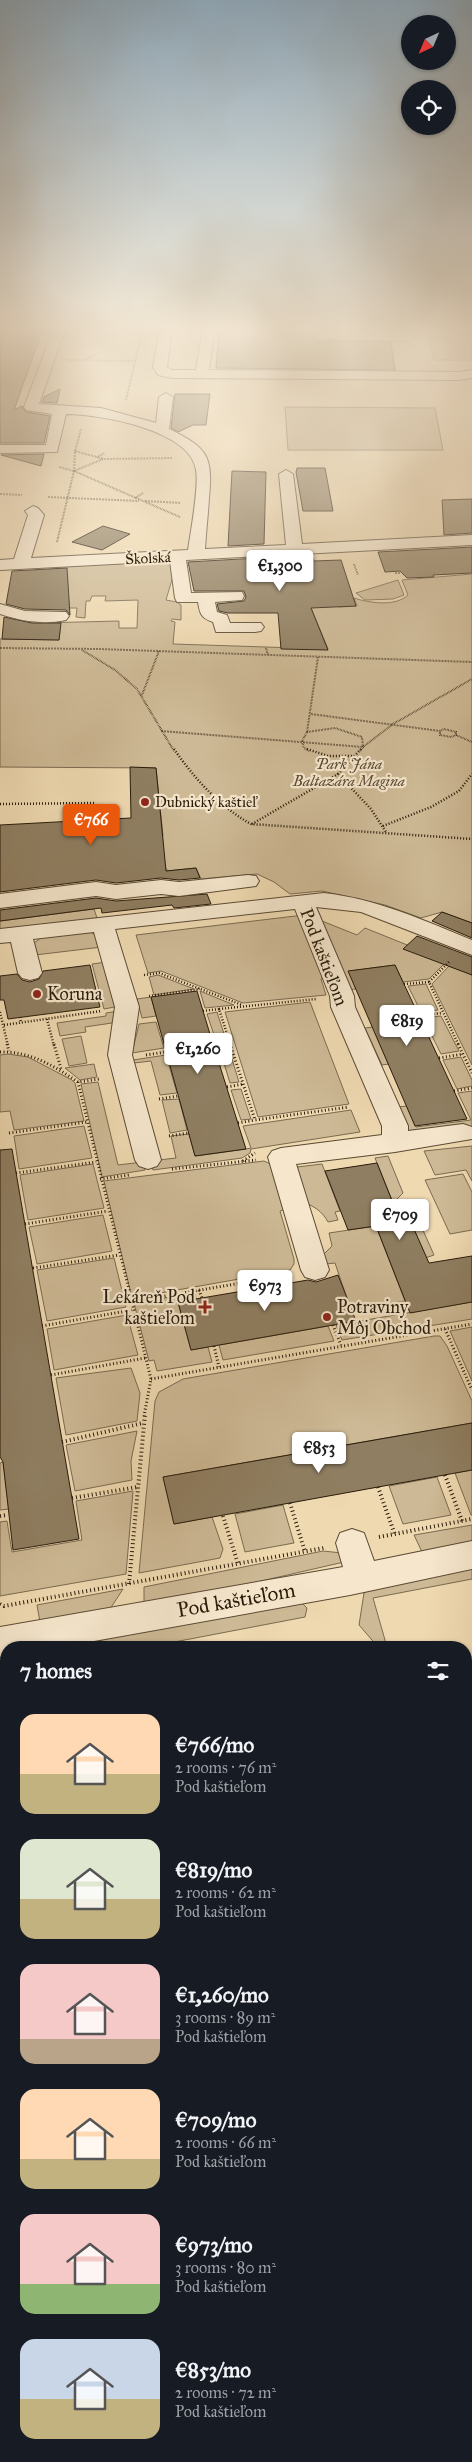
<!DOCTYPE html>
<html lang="en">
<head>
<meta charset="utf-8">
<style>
  body { margin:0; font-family:"IM FELL Great Primer",serif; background:#20242c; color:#f1f3f6; height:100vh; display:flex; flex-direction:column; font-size:19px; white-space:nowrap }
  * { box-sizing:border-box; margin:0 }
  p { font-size:16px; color:#9ea1a6 }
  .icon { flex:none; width:28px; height:28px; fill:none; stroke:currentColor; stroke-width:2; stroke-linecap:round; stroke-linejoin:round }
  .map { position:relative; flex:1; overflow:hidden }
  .panel { position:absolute; left:0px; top:1641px; width:472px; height:821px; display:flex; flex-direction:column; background:#171b24; border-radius:20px 20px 0 0; box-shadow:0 1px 4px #0004 }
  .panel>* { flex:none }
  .needle { width:32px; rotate:224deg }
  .controls { position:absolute; left:401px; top:15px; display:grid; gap:10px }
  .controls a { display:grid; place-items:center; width:55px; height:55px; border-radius:50%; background:#171b24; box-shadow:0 1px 4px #0004; font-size:25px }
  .price { position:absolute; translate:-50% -42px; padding:0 11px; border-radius:5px; background:#fff; color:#222; font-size:16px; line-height:32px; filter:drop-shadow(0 1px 2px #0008) }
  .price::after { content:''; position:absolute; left:50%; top:30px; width:15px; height:11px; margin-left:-8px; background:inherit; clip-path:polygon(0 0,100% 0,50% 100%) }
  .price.on { background:#ea580c; color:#fff }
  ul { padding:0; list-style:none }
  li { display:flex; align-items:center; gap:15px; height:125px; padding:0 20px }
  li span { display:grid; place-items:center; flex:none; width:140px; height:100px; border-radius:15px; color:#555 }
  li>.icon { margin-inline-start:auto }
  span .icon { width:60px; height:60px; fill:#fffc; stroke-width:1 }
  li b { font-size:21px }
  h2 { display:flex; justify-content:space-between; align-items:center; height:60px; padding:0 20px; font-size:21px }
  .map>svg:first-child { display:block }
  .green { fill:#cdb995; stroke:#7a6a50 }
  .building { fill:#8f7e61; stroke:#281b0a }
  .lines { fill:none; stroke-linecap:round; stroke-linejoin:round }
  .minor-casing { stroke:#5a4a34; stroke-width:2 }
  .path-far4 { stroke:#281b0a; stroke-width:2; stroke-dasharray:0.5 1; stroke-linecap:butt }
  .path-far3 { stroke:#281b0a; stroke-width:2.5; stroke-dasharray:1 2; stroke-linecap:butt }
  .path-far2 { stroke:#281b0a; stroke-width:3; stroke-dasharray:1 2.5; stroke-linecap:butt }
  .path-far1 { stroke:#281b0a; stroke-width:4; stroke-dasharray:1 3; stroke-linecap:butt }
  .path { stroke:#281b0a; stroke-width:5; stroke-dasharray:2 4; stroke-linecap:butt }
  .minor { fill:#f5e6cc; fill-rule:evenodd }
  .rail { stroke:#281b0a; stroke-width:5.5; stroke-dasharray:14 14; stroke-linecap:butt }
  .poi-dot { fill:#8f2418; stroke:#f5e6cc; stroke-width:2 }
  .labels { text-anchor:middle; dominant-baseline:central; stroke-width:4.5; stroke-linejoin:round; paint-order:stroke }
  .far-street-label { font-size:15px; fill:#281b0a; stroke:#f5e6cc }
  .far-park-label { font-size:15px; font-style:italic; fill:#5a4a34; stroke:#f5e6cc }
  .far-poi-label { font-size:15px; fill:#281b0a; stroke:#f5e6cc; text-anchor:start }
  .street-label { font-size:18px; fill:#281b0a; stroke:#f5e6cc }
  .poi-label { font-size:18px; fill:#281b0a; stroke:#f5e6cc; text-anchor:start }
  .near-street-label { font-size:21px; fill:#281b0a; stroke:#f5e6cc }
</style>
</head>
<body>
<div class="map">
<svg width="472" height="2462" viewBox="0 0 472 2462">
  <rect width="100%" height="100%" fill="#efd9b1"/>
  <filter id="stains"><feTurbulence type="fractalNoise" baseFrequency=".004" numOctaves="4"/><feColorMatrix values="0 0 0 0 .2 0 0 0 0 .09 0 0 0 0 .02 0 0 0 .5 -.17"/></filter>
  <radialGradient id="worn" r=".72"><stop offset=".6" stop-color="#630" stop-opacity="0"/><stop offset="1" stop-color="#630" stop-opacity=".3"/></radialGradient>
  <!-- green -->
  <path class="green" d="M428,333H472V360H434Z
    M285,407L435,408L443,450H288Z
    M171,560L173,576L166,600L177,602L181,605V620L172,619L171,621L175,622L173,644L328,649L307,598L339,607L357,606L354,598C370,603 395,607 408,595L402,580L472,574V923L442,912L421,918L385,905L322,891L290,894L274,882L257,874L201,879L196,868L168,871L165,867L53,841L163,836L156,768L0,767V639L59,640L60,631L36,630L38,623L119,621V628H137L138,600L105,601L106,596H92L90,601H86L85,618L76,617L77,608H56L48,583L50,567Z
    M398,580L404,595L393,599L365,600L356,593Z
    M94,909L97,918L0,931V921Z
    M304,915L329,968L321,979L326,995L243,1003L161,971L148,973L136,935Z
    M312,917L357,935L365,928L447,961L429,979L403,982L395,965L349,971L356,989L345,990Z
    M89,932L95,934L102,947L35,955L33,944L42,937Z
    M107,962L120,1006L104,1009L92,964Z
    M449,966L472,975V1065L432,984Z
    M158,975L194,989L154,995L149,977Z
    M426,984L438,1010L421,1012L408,986Z
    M200,991L234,1005L205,1008Z
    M151,997L156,1016L142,1018L137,999Z
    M310,1002L349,1104L258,1117L225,1012Z
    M119,1011L112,1023L85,1027L86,1032L60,1036L57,1023L106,1016V1013Z
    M217,1012L226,1040L216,1041L207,1014Z
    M441,1016L459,1051L441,1054L423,1018Z
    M156,1022L164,1048L132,1053L139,1024Z
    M373,1027L389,1064L382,1065L365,1028Z
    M81,1036L87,1063L69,1066L62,1039Z
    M228,1046L239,1082L230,1083L219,1047Z
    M8,1054L28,1057L72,1080L75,1083L84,1121L14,1130L10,1111L0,1112V1055Z
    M166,1055L177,1093L160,1095L151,1061L134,1063L133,1060Z
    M461,1057L472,1080V1086L457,1089L443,1060Z
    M94,1064L97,1077L80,1080L65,1068Z
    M98,1082L118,1165L143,1162L145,1170L102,1177L81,1084Z
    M241,1089L251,1119L241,1120L231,1090Z
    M472,1091V1138L409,1133L398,1107L407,1106L416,1127L471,1120L458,1093Z
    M179,1099L187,1130L170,1133L162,1100Z
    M351,1110L360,1132L251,1149L250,1153L242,1158L153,1170L150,1161L176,1158L171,1136L189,1134L195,1156L246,1149L251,1148L243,1126Z
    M84,1126L92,1158L19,1169L14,1136Z
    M472,1146V1181L466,1170L435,1175L424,1151Z
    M388,1156L403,1193L393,1203L375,1158Z
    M264,1161L277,1167L286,1209L280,1211L294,1259V1264L290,1270L132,1298L104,1181Z
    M93,1164L104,1208L28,1220L20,1175Z
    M322,1164L340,1211L335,1212L338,1220L328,1222C323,1212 313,1205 302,1202L289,1168Z
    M463,1174L472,1192V1230L450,1234L425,1180Z
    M103,1215L112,1251L37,1264L29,1227Z
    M418,1219L434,1255L416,1261L387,1224Z
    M376,1226L405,1301L351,1310L335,1263L326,1264L319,1256L324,1254L332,1246L329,1233Z
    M114,1258L126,1307L47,1321L37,1270Z
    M195,1293L196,1299L178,1303L191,1350L208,1347L212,1362L157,1371L154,1360L149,1361L134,1303Z
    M472,1302V1319L342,1340L336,1325Z
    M127,1315L138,1355L54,1370L47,1329Z
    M328,1326L334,1341L223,1360L219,1345Z
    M472,1327V1381L450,1331Z
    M434,1336H440L447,1346L472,1401V1423L163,1477L174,1524L212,1517L223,1549L220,1558L139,1573L155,1401L159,1392L183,1379Z
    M131,1368L140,1393L137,1421L66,1435L56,1378Z
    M137,1431L131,1461L132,1480L75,1491L66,1445Z
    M3,1462L9,1509L0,1510V1463Z
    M472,1470V1515H471L455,1473Z
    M437,1477L451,1515L403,1524L389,1486Z
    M133,1491L126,1574L0,1596V1522L7,1521L12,1552L82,1540L76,1501Z
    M283,1505L294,1543L245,1552L235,1514Z
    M472,1525V1542L422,1552L414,1535Z
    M323,1551L342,1553L344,1562L144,1608V1587Z
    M472,1569V1579L373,1598L387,1647H378L359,1625L364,1593L373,1588Z
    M123,1589L110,1609L40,1622L37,1605Z
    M299,1600L307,1608L305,1617L148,1647L95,1648L103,1639Z
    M0,1667H6V2013L0,2010Z
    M472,1717V1985L466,1964V1758Z
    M466,2082L472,2092V2170L466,2169Z"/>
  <!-- building -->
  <path class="building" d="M0,327L43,328L14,410L22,406L26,412L50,416L44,443H0Z
    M219,327H388L389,331L322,330L316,332L314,337L318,341L391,342L395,370L216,368Z
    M60,389L57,403L42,402L44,397Z
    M175,394H210L206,425H193L178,432L171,428Z
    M44,454L41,466L1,455Z
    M297,468H325L333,511H303L296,472Z
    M232,471L266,472L264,544L228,546Z
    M472,499V533L444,535L442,500Z
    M103,526L130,534L102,550L72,542Z
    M472,547V573L433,575L434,577L407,578L400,571L385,572L378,552Z
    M311,555L314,561L341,560L356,606L311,608L328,650L281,649L278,613H228L219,611L217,604L244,601L246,597L244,591H194L188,562Z
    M67,568L70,615L66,610L25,609L6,604L12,571Z
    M4,617L32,623H61L59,640L2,639Z
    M130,767L156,768L166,871L196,868L200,878L179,880L161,878L116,883L96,880L0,892V825L131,818Z
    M207,894L211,904L174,908L172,905L102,913L101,908L0,921V910L96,898L116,901Z
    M442,912L472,923V938L432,921Z
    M417,936L472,957V975L403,949Z
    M90,965L100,1007L8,1019L4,1000H0V976L17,974L22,980L30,982L39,979L43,971Z
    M395,965L419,1016L467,1119L415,1126L348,971Z
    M197,991L213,1044L246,1149L195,1156L151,997Z
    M12,1149L79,1539L13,1550L3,1462L0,1457V1150Z
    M377,1163L393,1203L402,1202L429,1263L472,1256V1302L410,1313L376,1226L348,1230L325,1171Z
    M338,1275L356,1321L191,1350L178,1302L308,1280L316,1282Z
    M472,1423V1470L174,1524L163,1477Z"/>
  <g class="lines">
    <!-- minor casing -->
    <g class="minor-casing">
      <path id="minor" d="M54,327H66L39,404L101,408L156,423L159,397L166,393L173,397L169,429C208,448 213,456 209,498C208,515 206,532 205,549L286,545L279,474L286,470L293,474L302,544L472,535V545L186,560L191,593L242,592L244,596L242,600L215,602L217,612L227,615L230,623H261L264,627L261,631L255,632H216L213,622C201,618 200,614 198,602H177L175,598L170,561L0,570V560L14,559L28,515L25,511L33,506L38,508L44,515L31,558L188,550C191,530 199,487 196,470C191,430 99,414 66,414L57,452L0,453V445H46L52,414L26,410L24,407Z
        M160,327H172L167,367L172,370H196L202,334L208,330L214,334L209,370L459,372L472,370V378L459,380L172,378L158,375L153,367Z
        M322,332L410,333L416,337L410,341L318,339L316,336L318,333Z
        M0,604L25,611L66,612L69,616L66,620C44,625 21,621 0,614Z
        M248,875L256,876L259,881L256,886L179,896L161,894L116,899L96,896L0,908V894L96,882L116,885L161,880L179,882Z
        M324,893C377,899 423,920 472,940V955L361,912L316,907L354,996L355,1007L408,1126V1131L463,1124L472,1127V1139L395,1152L296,1164L329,1270L325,1277L315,1280L305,1277L301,1270L268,1157L272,1151L281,1148L382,1135V1126L331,1007L330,996L295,909L115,929L139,1007L132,1055L161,1160L157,1166L148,1169L139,1166L135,1160L108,1055L115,1007L94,932L33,939L42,973L38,978L30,980L22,978L18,973L11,942L0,943V929Z
        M352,1529L364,1533L374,1561L472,1541V1569L350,1595L55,1648H6V1656L0,1657V1627L343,1567L336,1543L340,1533Z
        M0,2243H6V2287H0Z
        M466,2315L472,2317V2363L466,2361Z
        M0,2432L6,2435V2456H24L26,2462H0Z"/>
    </g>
    <!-- path-far4 -->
    <path class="path-far4" d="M78,329H143
      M85,359L96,355
      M68,360L135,361
      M126,400L143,328
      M75,451L104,459L172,458
      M97,457L105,453
      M59,467L74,471L180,517
      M74,471L103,459
      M0,494L22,495
      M48,497L139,501
      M135,498L143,493
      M145,501L181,503
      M57,542L74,471L75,451L81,429
      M354,564L358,575
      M395,573H401
      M0,648L99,649L472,662
      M266,648L268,655
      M82,650L115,670L137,689L174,751
      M142,695L159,651
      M311,714L440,731
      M444,729L456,732V735L451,737L440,735V731Z
      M161,731L363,747L393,724L472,679
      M307,732L318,657
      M456,735L472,742
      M309,751L304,748L302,741L307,732L335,728L362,737L363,747L360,751"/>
    <!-- path-far3 -->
    <path class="path-far3" d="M174,749C194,778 220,807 251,824L472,839
      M307,749L328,756H354
      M361,749L338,774L371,809L386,832
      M0,804L96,803
      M252,824L338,774
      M383,826L431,807L459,791L472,774
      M449,962L429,982L459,1046
      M144,975L159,973L242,1005
      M404,984L429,982
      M149,996L200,989
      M203,1011L219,1009
      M0,1012L8,1046
      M419,1016L442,1013
      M20,1017L21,1023
      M47,1019L54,1046
      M4,1025L101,1011
      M213,1044L229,1042
      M231,1046L219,1009L316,999"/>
    <!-- path-far2 -->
    <path class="path-far2" d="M7,1044L9,1051
      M54,1044L61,1069
      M230,1044L255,1120L349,1107
      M458,1044L472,1073
      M0,1052C30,1051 54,1066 78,1082L99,1079
      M146,1055L165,1052
      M439,1058L463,1054
      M78,1082L151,1379L144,1416
      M227,1087L243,1084
      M454,1091L472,1088
      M159,1099L178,1096
      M238,1123L255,1120
      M9,1133L87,1122
      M169,1136L188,1133
      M243,1161L255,1153
      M172,1169L256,1160
      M16,1173L96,1162
      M100,1179L129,1175
      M25,1224L108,1211
      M33,1268L119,1255
      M256,1281L259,1288
      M199,1290L202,1298
      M130,1302L288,1275
      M333,1325L341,1345
      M42,1326L132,1310
      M445,1329L472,1390
      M214,1346L219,1367
      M51,1375L145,1358
      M151,1379L472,1324"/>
    <!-- path-far1 -->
    <path class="path-far1" d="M62,1442L143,1423
      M445,1475L462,1521
      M378,1487L395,1535
      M72,1498L138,1487
      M290,1503L305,1552
      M0,1516L7,1515
      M223,1516L238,1564
      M379,1537L472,1519
      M129,1584L145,1414
      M0,1604L4,1606L324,1548"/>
    <!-- path -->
    <path class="path" d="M466,2074L472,2084"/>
    <!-- minor -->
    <use href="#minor" class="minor"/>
    <!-- rail -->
    <path class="rail" d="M0,2066L6,2068
      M0,2101L6,2103
      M466,2206L472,2207
      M466,2244L472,2246"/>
  </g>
  <!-- sky -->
  <linearGradient id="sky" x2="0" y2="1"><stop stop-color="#8fa9bb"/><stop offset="0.49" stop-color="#f8eedc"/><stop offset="1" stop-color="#f8eedc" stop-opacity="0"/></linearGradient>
  <rect width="472" height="672" fill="url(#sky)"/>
  <!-- markers -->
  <g class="poi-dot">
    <circle cx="145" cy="802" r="5"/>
    <circle cx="37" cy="994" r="5"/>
    <path d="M202.5 1299.5h5v5h5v5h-5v5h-5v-5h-5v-5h5z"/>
    <circle cx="327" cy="1317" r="5"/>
  </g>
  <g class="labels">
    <!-- far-street labels -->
    <g class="far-street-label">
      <text transform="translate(148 558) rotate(-3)">Školská</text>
    </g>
    <!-- far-park labels -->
    <g class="far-park-label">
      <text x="349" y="764">Park Jána<tspan x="349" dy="17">Baltazára Magina</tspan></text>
    </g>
    <!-- far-poi labels -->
    <g class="far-poi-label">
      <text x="155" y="802">Dubnický kaštieľ</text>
    </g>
    <!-- street labels -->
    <g class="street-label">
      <text transform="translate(324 957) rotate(69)">Pod kaštieľom</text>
    </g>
    <!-- poi labels -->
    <g class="poi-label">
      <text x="47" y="994">Koruna</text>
      <text x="195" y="1297" text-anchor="end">Lekáreň Pod<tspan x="195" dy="21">kaštieľom</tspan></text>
      <text x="337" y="1307">Potraviny<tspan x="337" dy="21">Môj Obchod</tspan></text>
    </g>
    <!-- near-street labels -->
    <g class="near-street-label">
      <text transform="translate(236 1600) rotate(-10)">Pod kaštieľom</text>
    </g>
  </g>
  <rect width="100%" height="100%" filter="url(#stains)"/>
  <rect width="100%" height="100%" fill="url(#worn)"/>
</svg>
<div class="controls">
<a><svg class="needle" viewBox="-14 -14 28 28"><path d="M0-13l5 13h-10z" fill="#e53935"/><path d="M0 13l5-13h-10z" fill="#9ea1a6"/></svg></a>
<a><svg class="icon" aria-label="locate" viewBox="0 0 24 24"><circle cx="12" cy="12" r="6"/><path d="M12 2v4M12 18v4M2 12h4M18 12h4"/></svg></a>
</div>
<b class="price" style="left:280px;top:592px">€1,300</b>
<b class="price on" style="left:91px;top:846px">€766</b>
<b class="price" style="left:407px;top:1047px">€819</b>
<b class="price" style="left:198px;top:1075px">€1,260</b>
<b class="price" style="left:400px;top:1241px">€709</b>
<b class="price" style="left:265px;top:1312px">€973</b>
<b class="price" style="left:319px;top:1474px">€853</b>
<section class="panel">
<h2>7 homes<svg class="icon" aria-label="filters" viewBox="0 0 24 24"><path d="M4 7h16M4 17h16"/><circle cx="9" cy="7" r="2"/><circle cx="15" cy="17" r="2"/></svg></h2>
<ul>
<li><span style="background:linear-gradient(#ffd9b3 60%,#c2b280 0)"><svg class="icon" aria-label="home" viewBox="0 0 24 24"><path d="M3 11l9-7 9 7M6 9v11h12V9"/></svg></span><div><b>€766/mo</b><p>2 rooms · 76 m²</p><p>Pod kaštieľom</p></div></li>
<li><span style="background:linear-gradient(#dfe7d0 60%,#c2b280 0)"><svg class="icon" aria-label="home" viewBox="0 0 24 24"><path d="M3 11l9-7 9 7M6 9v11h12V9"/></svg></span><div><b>€819/mo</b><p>2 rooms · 62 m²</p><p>Pod kaštieľom</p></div></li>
<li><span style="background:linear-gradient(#f6c9c9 75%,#b9a48a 0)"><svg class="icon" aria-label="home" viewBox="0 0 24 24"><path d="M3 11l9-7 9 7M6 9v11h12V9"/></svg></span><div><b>€1,260/mo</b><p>3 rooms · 89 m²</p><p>Pod kaštieľom</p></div></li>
<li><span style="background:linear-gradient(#ffd9b3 70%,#c2b280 0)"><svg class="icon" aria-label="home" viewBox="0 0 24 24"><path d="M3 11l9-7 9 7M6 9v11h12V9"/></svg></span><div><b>€709/mo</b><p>2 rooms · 66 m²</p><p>Pod kaštieľom</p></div></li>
<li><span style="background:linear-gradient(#f6c9c9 70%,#8fb573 0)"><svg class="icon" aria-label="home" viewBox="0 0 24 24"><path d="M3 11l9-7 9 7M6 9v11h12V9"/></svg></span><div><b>€973/mo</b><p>3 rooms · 80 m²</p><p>Pod kaštieľom</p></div></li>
<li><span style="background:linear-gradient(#c9d6e8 60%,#c2b280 0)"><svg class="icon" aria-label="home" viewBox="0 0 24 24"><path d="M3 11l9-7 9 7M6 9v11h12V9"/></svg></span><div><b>€853/mo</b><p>2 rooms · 72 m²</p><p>Pod kaštieľom</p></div></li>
</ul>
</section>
</div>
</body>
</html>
